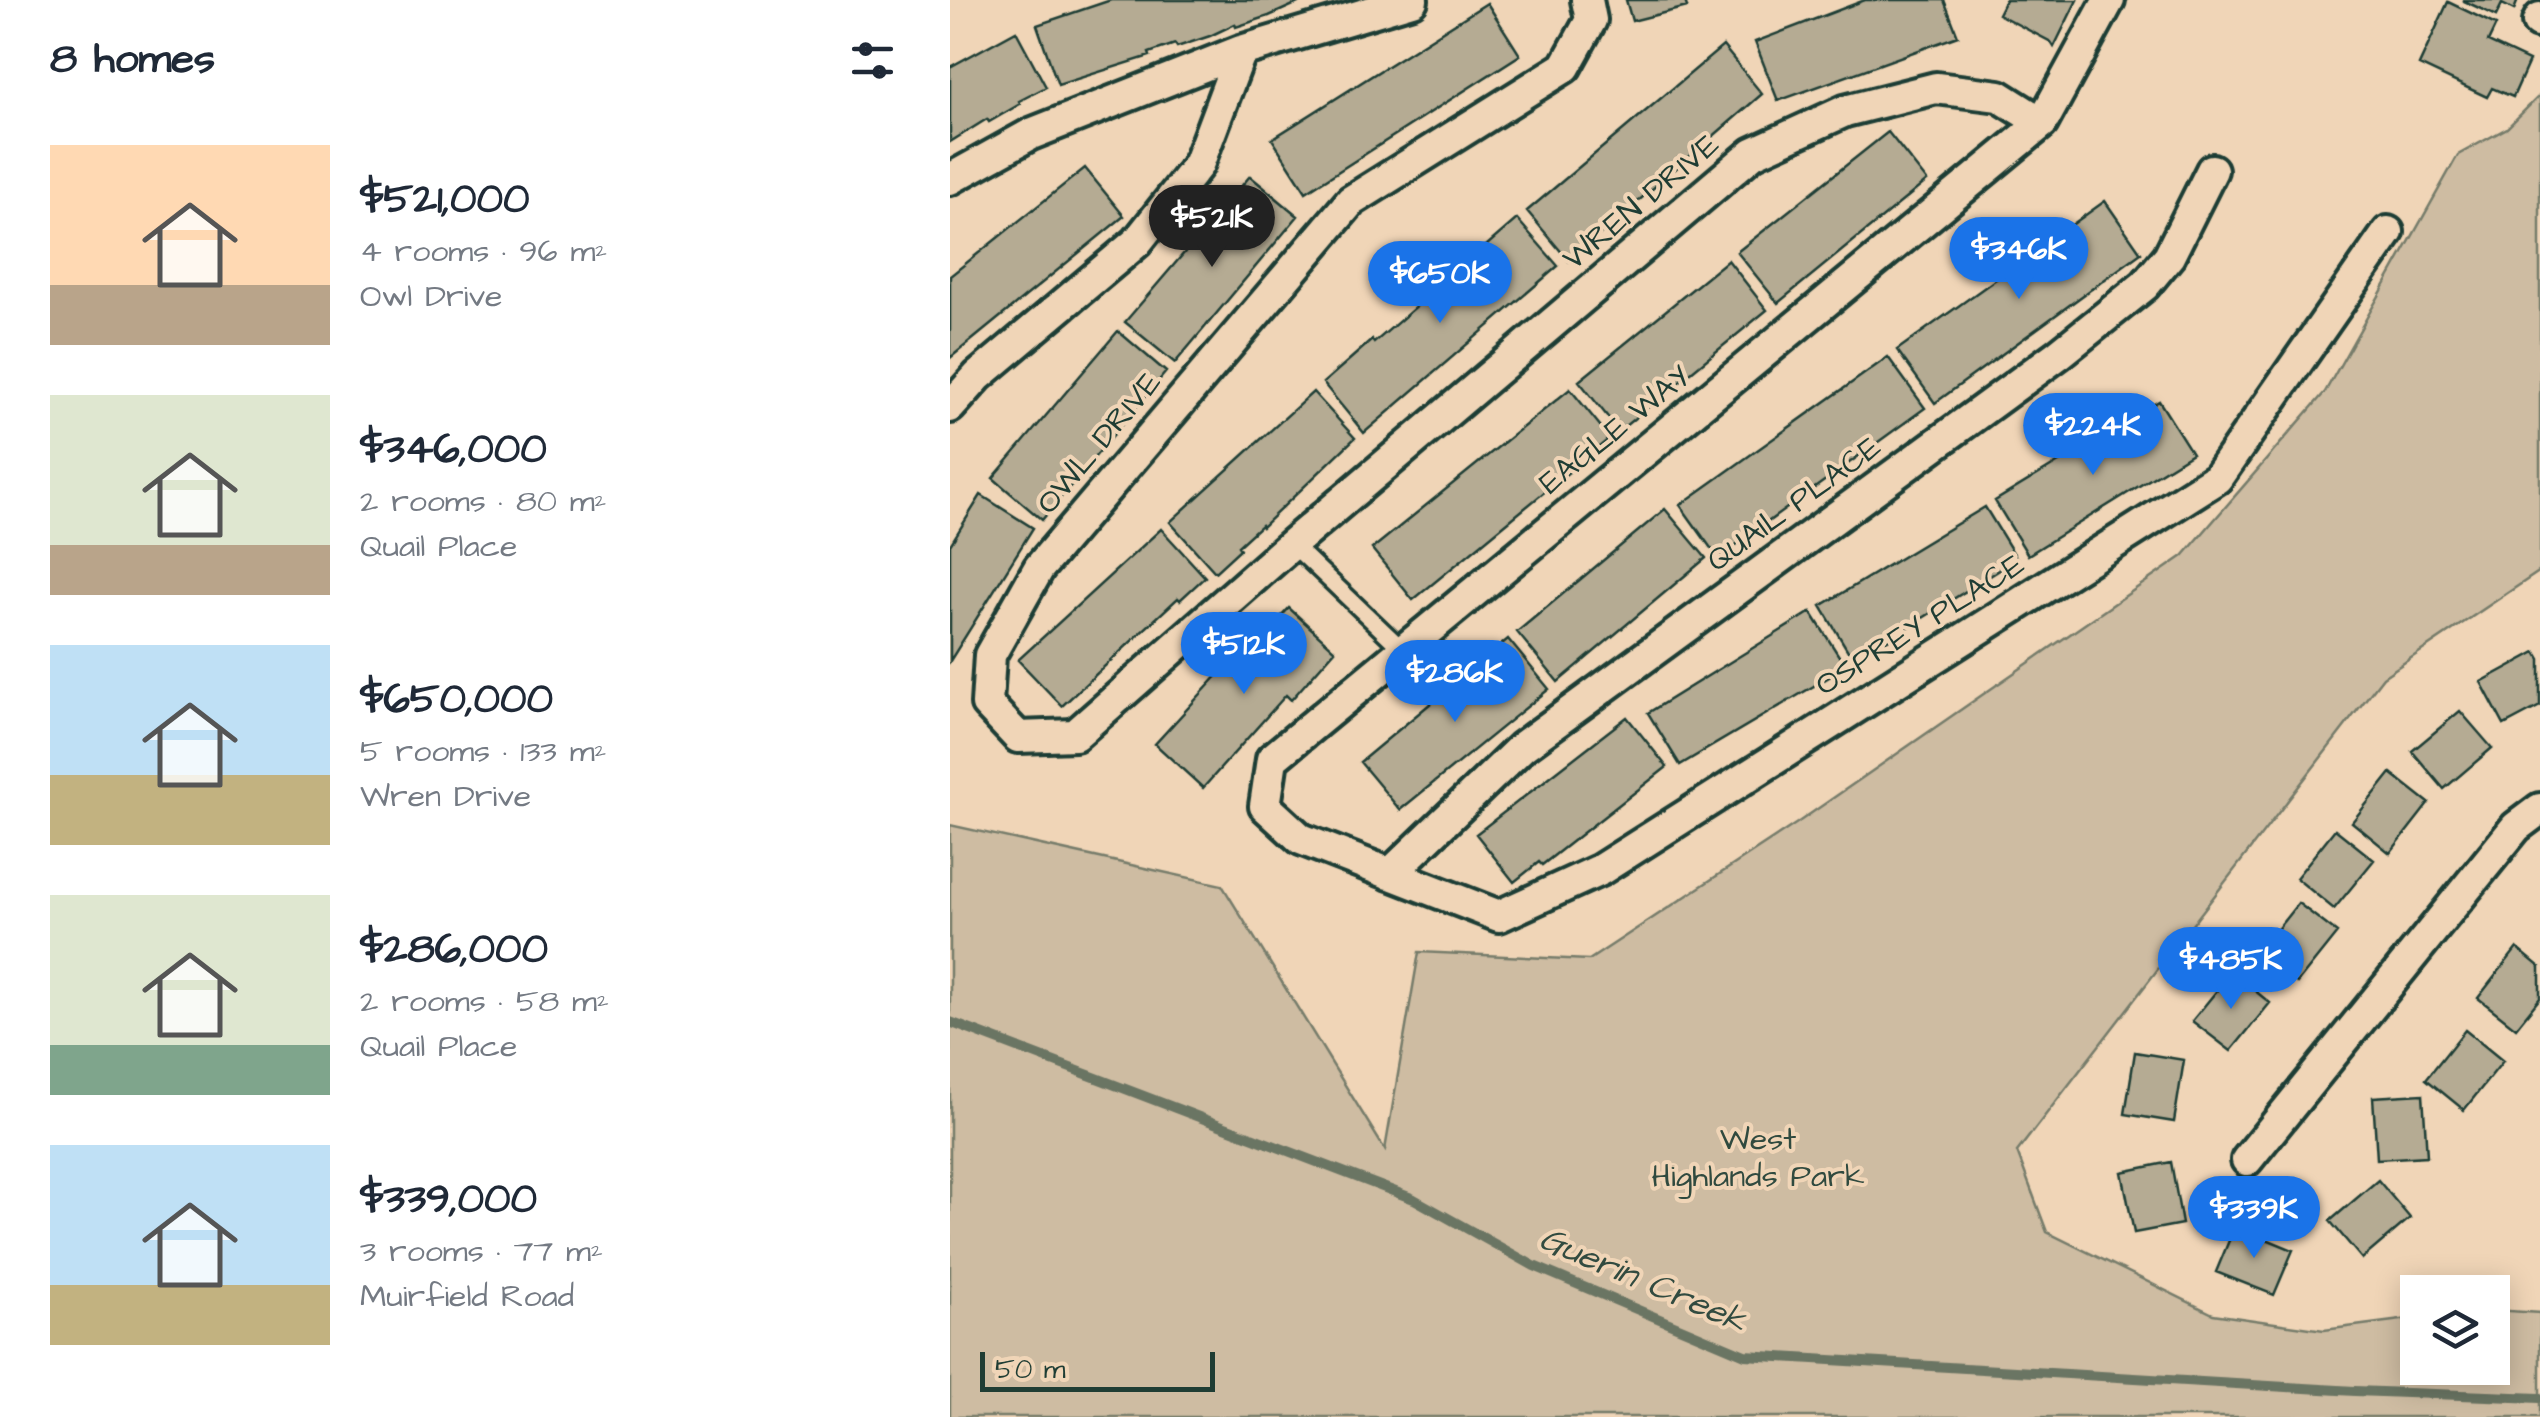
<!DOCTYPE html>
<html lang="en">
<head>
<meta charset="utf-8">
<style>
  body { margin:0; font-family:"Architects Daughter",sans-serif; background:#f2f2f3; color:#1f2937; height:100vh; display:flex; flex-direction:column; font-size:38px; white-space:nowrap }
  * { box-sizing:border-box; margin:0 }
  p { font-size:32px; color:#747a83 }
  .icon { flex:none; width:55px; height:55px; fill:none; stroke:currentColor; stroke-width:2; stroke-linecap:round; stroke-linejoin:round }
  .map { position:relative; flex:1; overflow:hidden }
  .panel { display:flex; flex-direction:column; background:#fff; width:950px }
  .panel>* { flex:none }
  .buttons { position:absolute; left:1450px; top:1275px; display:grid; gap:20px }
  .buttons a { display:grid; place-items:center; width:110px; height:110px; border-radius:0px; background:#fff; box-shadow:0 5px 25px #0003; font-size:50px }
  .scale { position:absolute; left:30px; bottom:25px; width:235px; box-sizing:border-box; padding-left:10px; border:5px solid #1f3d34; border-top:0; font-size:28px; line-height:35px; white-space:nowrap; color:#1f3d34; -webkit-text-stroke:8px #f0d5b7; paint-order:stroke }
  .price { position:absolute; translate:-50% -85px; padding:0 22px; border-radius:35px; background:#1a73e8; color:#fff; font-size:32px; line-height:65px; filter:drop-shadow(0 2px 5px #0008) }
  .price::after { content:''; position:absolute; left:50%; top:60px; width:30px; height:22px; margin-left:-15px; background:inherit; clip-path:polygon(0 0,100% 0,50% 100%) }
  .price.on { background:#222; color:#fff }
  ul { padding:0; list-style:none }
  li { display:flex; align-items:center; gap:30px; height:250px; padding:0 50px }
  li span { display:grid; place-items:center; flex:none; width:280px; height:200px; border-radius:0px; color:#555 }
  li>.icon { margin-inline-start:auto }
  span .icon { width:120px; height:120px; fill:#fffc; stroke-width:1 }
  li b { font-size:42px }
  h2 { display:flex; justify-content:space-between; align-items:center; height:120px; padding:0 50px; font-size:42px }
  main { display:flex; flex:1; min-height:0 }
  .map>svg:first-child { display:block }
  .green { fill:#cebca2; stroke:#767c6b; stroke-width:2.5 }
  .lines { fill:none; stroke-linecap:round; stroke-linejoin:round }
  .stream { stroke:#6b7463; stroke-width:10 }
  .building { fill:#b5ab93; stroke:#1f3d34; stroke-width:2.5 }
  .lane-casing { stroke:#1f3d34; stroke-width:22 }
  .street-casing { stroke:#1f3d34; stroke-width:38 }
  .lane { stroke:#f0d5b7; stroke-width:15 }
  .street { stroke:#f0d5b7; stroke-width:30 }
  .labels { text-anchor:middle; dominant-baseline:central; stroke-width:8; stroke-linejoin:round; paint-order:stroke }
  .street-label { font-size:32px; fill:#1f3d34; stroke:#f0d5b7 }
  .park-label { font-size:32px; fill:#304a3f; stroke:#f0d5b7 }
  .water-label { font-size:35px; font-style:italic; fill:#324b40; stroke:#f0d5b7 }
</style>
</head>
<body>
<main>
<section class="panel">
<h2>8 homes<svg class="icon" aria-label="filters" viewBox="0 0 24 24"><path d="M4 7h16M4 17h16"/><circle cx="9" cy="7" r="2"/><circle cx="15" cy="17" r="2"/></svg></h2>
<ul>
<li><span style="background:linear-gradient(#ffd9b3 70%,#b9a48a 0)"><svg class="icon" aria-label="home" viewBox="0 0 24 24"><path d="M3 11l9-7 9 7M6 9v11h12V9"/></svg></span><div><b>$521,000</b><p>4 rooms · 96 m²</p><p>Owl Drive</p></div></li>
<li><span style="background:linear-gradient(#dfe7d0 75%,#b9a48a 0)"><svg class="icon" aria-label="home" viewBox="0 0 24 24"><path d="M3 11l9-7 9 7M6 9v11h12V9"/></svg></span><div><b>$346,000</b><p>2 rooms · 80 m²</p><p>Quail Place</p></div></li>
<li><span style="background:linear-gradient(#bfe0f5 65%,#c2b280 0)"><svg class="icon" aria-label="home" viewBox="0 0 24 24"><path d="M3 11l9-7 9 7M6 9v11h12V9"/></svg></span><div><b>$650,000</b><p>5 rooms · 133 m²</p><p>Wren Drive</p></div></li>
<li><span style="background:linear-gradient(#dfe7d0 75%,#7fa58c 0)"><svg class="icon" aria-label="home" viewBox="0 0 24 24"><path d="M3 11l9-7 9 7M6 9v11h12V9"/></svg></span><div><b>$286,000</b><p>2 rooms · 58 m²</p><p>Quail Place</p></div></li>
<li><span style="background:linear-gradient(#bfe0f5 70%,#c2b280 0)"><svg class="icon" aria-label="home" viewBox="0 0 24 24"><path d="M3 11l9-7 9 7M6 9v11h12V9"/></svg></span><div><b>$339,000</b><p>3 rooms · 77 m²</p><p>Muirfield Road</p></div></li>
</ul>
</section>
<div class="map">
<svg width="1590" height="1417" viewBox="0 0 1590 1417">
  <rect width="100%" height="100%" fill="#f0d5b7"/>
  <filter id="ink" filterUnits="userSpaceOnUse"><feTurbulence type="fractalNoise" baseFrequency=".01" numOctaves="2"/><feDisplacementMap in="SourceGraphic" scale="20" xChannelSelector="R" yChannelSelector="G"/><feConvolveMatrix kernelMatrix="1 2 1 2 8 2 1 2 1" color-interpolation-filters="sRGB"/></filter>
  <g filter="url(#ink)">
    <!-- green -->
    <path class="green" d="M1590,95V571L1433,677L1067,1152L1097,1232L1263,1314L1374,1330L1467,1318L1468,1368H1542L1543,1310L1590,1313V1417H0V825L272,885L435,1150L469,952L639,960L847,823L1233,556L1375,392L1508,155L1557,128Z"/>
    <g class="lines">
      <!-- stream -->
      <path class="stream" d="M0,1022L464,1199L584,1266L795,1355L1405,1391L1590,1398"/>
    </g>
    <!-- building -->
    <path class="building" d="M161,0H347L348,3L319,16L286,27L285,24L260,36L227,47L225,44L199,53L200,56L108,85L87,25Z
      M676,0H740L735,1L737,7L682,21Z
      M915,0H994L1008,36L828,101L805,42Z
      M1055,0H1127L1104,47L1101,42L1048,14Z
      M1512,0H1568L1564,10L1552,4L1546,16Z
      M1498,2L1546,25L1538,42L1579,61L1563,97L1542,88L1537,97L1469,65Z
      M537,3L570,55L356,192L322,139Z
      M66,31L96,87L69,101L70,104L39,122L37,119L0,142V67Z
      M773,46L812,94L619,261L577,211Z
      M938,132L977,181L828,303L787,252Z
      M135,168L174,216L0,358V276Z
      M300,176L348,216L225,363L175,322Z
      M1155,201L1191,253L985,403L947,350Z
      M567,219L608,266L414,433L373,383L422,340L424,343Z
      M778,260L817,310L669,431L629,381Z
      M168,331L216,372L92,520L43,478Z
      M938,357L975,408L768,558L730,505Z
      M620,389L660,438L463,600L422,549Z
      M363,392L405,438L312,527L311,525L288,546L290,549L265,572L220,522Z
      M1209,401L1242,453L1078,555L1045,501Z
      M31,495L83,528L0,661V545Z
      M1035,507L1067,559L904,661L871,606Z
      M715,509L756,558L608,682L567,632Z
      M211,529L255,577L230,600L228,598L112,706L68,660Z
      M339,608L385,650L341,700L336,695L253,788L205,744L293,648L298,653Z
      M861,612L896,667L730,765L698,713Z
      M558,639L599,689L450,810L410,762Z
      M1586,652L1590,659V706L1554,725L1531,682Z
      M1510,711L1542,748L1494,789L1462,751Z
      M677,717L717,767L592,865L589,862L564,882L526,834Z
      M1441,773L1479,803L1440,853L1402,822Z
      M1385,829L1424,860L1384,909L1346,878Z
      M1348,903L1387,933L1347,983L1309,952Z
      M1567,948L1590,967V998L1566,1028L1528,998Z
      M1282,972L1320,1003L1281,1051L1242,1021Z
      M1515,1030L1553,1061L1514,1110L1476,1079Z
      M1185,1052L1234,1060L1224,1122L1175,1114Z
      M1473,1094L1477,1156L1427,1159L1423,1097Z
      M1221,1162L1232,1224L1184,1233L1172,1172Z
      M1428,1180L1460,1218L1412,1259L1380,1221Z
      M1285,1226L1343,1250L1324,1295L1266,1272Z"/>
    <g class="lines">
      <!-- lane casing -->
      <g class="lane-casing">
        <path id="lane" d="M342,544L453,650"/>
      </g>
      <!-- street casing -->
      <g class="street-casing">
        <path id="street" d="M637,0L641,20L615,67L401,201L89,568L40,655L37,704L68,737L125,735L342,544L803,153L895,111L986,88L1049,96L1092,123
          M1159,0L1092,123L322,759L315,806L351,839L549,916L650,870L1267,478L1438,232
          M1588,22L1590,18
          M0,179L81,134L291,51L462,0
          M0,407L28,376L187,242L248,165L291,51
          M440,874L572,747L1109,354L1195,285L1219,256L1262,170
          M1297,1160L1566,827L1590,809"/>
      </g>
      <!-- lane -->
      <use href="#lane" class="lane"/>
      <!-- street -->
      <use href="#street" class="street"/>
    </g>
  </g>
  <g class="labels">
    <!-- street labels -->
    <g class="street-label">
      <text transform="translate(691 202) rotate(-40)">WREN DRIVE</text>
      <text transform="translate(665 430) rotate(-39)">EAGLE WAY</text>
      <text transform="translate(149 443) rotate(-50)">OWL DRIVE</text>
      <text transform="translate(844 504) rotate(-36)">QUAIL PLACE</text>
      <text transform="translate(970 625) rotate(-32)">OSPREY PLACE</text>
    </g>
    <!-- park labels -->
    <g class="park-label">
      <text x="808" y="1139">West<tspan x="808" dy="37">Highlands Park</tspan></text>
    </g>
    <!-- water labels -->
    <g class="water-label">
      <text transform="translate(693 1280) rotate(23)">Guerin Creek</text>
    </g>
  </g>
</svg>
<div class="buttons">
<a><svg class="icon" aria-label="layers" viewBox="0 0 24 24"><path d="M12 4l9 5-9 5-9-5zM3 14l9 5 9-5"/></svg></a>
</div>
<div class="scale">50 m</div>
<b class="price on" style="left:262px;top:270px">$521K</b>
<b class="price" style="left:1069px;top:302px">$346K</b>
<b class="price" style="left:490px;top:326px">$650K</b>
<b class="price" style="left:1143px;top:478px">$224K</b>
<b class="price" style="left:294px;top:697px">$512K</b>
<b class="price" style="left:505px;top:725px">$286K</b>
<b class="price" style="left:1281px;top:1012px">$485K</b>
<b class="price" style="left:1304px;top:1261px">$339K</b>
</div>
</main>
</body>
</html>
